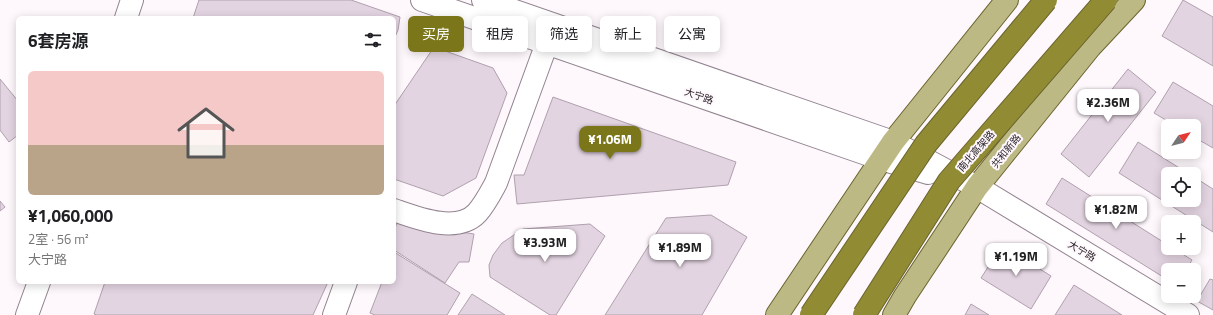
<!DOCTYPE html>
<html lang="zh">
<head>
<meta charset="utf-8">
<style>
  body { margin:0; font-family:"Titillium Web","Noto Sans SC",sans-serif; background:#f2f2f2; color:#202124; height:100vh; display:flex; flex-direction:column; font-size:15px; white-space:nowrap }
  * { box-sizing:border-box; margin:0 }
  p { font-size:13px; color:#757577 }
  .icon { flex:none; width:22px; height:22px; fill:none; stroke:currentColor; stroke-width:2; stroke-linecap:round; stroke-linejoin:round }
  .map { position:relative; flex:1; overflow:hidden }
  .panel { position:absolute; left:16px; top:16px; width:380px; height:268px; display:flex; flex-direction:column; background:#fff; border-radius:6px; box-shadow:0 2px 10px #0003 }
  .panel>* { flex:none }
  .banner { position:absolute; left:408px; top:16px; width:380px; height:36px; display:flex; gap:8px }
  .needle { width:26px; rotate:55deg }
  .tools { position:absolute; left:1161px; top:119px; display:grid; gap:8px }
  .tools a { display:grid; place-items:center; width:40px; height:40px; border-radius:6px; background:#fff; box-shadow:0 2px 10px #0003; font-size:20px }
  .price { position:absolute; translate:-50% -34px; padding:0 9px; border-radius:8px; background:#fff; color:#222; font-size:13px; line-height:26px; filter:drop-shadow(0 1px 2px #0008) }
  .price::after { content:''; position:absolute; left:50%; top:24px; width:12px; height:9px; margin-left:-6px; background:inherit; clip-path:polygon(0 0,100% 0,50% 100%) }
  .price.current { background:#7c761a; color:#fff }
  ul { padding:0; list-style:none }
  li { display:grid; align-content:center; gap:8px; height:212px; padding:0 12px }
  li+li { border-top:1px solid #e0e0e0 }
  li span { display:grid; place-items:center; height:124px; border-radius:6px; color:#555 }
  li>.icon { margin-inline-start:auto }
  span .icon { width:72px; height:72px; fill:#fffc; stroke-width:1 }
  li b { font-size:17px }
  h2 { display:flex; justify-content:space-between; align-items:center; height:48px; padding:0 12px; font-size:17px }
  .chip { padding:0 14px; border-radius:6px; background:#fff; box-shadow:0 2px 10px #0003; font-size:14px; line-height:36px }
  .chip.current { background:#7c761a; color:#fff }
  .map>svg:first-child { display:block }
  .building { fill:#e3d4e1; stroke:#afa1ad }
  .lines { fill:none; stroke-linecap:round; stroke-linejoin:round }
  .street-casing { stroke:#928490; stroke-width:24 }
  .primary-casing { stroke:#6a642d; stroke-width:24 }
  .street { stroke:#fff; stroke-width:22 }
  .primary { stroke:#bdb985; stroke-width:22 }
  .highway-bridge-casing { stroke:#6a642d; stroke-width:24; stroke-linecap:butt }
  .highway-bridge { stroke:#918b33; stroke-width:22 }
  .labels { text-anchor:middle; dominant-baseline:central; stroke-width:4; stroke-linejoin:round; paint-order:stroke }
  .street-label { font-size:10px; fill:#231d22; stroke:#fef7fc }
</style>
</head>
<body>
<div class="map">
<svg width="1213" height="315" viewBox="0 0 1213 315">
  <rect width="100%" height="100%" fill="#fef7fc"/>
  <!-- building -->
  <path class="building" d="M199,0H351L400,17L398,30L394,39V18H193Z
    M1183,0L1213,17V66L1162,36Z
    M434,47L493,68L507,93L476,178L443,196L394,179V106Z
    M1128,69L1156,92L1089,177L1061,154Z
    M0,79L18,101V135L9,142L0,130Z
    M1173,82L1213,106V148L1194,137V126H1176L1154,113Z
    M553,97L736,162L728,185L517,204L514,175H524Z
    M1138,142L1189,174H1168V200H1194V177L1213,189V232L1119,173Z
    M1062,178L1168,245V248H1173L1192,260L1186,270H1168V280L1046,204Z
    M0,201L5,207L0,211Z
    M711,215L747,237L702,315H605L666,218Z
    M398,220L424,226L474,234L469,262H459L445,283L394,250V231Z
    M590,224L605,236L556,315H550L490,277L489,265L493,255L502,243L523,229Z
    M1002,245L1051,276L1031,309L981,278Z
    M394,252L460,293L447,315H375L370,313L382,282H394Z
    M1210,279L1213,280V310L1197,301Z
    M105,282H328L313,315H97L94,314Z
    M1074,285L1122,315H1055Z
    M472,294L505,315H458Z
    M971,304L989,315H965Z"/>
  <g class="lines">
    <!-- street casing -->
    <g class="street-casing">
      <path id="street" d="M422,0L881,159L928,173
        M483,0L893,142L977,187L1188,315
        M126,18L132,0
        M394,210C417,218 457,234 477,213C485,204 490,194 496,183L547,43
        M27,315L39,282
        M334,315L346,282"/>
    </g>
    <!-- primary casing -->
    <g class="primary-casing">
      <path id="primary" d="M777,315L893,142L1007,0
        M894,315L905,296L977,187L1090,47L1134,0"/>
    </g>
    <!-- street -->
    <use href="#street" class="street"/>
    <!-- primary -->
    <use href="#primary" class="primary"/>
    <!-- highway-bridge casing -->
    <g class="highway-bridge-casing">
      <path id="highway-bridge" d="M811,315L926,144L1046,0
        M864,315L949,181L1106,0"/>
    </g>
    <!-- highway-bridge -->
    <use href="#highway-bridge" class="highway-bridge"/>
  </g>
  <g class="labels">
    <!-- street labels -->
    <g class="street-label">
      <text transform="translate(699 96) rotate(19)">大宁路</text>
      <text transform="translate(976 151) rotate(-49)">南北高架路</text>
      <text transform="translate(1006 151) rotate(-51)">共和新路</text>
      <text transform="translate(1082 251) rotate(31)">大宁路</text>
    </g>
  </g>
</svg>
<div class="tools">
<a><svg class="needle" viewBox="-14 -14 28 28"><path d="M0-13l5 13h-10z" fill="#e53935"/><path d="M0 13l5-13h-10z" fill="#757577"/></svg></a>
<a><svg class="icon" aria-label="locate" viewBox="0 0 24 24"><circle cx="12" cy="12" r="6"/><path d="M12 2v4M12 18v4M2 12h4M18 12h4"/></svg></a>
<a>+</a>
<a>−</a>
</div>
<b class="price" style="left:1108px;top:123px">¥2.36M</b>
<b class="price current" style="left:610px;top:160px">¥1.06M</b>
<b class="price" style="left:1116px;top:230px">¥1.82M</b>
<b class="price" style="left:545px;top:263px">¥3.93M</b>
<b class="price" style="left:680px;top:268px">¥1.89M</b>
<b class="price" style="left:1016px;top:277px">¥1.19M</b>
<div class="banner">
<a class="chip current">买房</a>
<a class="chip">租房</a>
<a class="chip">筛选</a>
<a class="chip">新上</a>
<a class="chip">公寓</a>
</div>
<section class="panel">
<h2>6套房源<svg class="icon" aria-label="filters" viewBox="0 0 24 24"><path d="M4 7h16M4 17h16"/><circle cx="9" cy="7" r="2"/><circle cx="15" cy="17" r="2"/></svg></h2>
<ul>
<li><span style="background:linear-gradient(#f6c9c9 60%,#b9a48a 0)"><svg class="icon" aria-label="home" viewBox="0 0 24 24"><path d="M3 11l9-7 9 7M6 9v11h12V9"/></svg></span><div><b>¥1,060,000</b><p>2室 · 56 m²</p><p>大宁路</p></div></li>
</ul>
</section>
</div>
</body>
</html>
